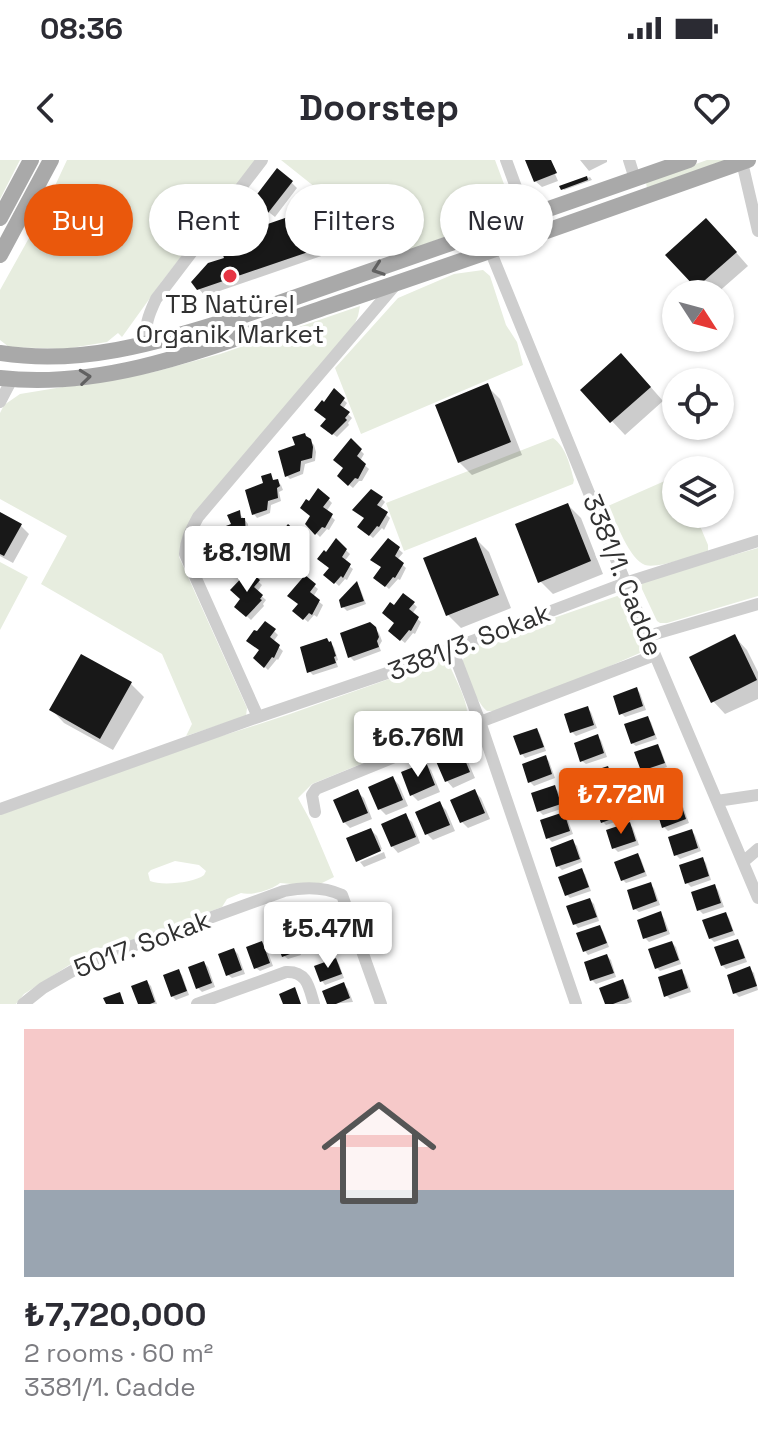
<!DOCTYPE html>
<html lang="en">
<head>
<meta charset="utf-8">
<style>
  body { margin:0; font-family:"Space Grotesk",sans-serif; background:#f7f7f7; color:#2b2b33; height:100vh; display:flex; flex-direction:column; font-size:30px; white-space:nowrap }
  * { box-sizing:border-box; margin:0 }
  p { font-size:26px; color:#7c7c81 }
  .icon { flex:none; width:44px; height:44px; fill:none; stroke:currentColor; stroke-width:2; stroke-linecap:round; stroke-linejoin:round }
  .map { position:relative; height:844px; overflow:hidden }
  .details { display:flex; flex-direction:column; background:#fff; flex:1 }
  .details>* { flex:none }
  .guide { position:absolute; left:24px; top:24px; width:710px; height:72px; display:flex; gap:16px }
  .needle { width:52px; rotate:126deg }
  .buttons { position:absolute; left:662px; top:120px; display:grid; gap:16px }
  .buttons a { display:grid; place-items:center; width:72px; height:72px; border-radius:50%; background:#fff; box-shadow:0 2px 6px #0004; font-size:40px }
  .price { position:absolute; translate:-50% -68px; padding:0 18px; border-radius:8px; background:#fff; color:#222; font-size:26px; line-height:52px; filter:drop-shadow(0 2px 4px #0008) }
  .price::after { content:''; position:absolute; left:50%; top:48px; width:24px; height:18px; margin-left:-12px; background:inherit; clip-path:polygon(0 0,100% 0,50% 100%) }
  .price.current { background:#ea580c; color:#fff }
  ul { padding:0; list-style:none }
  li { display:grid; align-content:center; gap:16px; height:424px; padding:0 24px }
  li span { display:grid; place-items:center; height:248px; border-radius:0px; color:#555 }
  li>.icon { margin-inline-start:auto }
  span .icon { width:144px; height:144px; fill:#fffc; stroke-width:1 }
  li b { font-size:34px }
  .pill { padding:0 28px; border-radius:36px; background:#fff; box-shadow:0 2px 6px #0004; font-size:28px; line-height:72px }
  .pill.current { background:#ea580c; color:#fff }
  .status { display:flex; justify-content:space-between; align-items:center; height:56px; padding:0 40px; background:#fff; direction:ltr }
  .status svg { height:22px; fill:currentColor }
  header { display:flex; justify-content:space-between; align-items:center; height:104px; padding:0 24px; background:#fff; font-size:36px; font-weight:800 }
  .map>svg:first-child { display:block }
  .green { fill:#e7eddf; fill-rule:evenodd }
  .shadow { fill:#0003 }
  .building { fill:#181818 }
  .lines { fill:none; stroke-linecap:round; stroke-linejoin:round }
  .minor { stroke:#cecece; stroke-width:12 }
  .major { stroke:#a9a9a9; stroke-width:16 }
  .oneway { stroke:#616161 }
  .poi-dot { fill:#e63443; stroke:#fff; stroke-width:3 }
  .labels { text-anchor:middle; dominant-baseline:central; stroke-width:8; stroke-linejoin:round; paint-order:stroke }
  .poi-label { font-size:26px; fill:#313131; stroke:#fff }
  .street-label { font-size:26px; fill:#313131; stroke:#fff }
</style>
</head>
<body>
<div class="status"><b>08:36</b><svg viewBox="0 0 49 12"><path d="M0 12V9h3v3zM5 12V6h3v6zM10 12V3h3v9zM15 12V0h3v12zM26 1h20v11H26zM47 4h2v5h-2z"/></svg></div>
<header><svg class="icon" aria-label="back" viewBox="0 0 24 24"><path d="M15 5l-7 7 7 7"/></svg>Doorstep<svg class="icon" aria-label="heart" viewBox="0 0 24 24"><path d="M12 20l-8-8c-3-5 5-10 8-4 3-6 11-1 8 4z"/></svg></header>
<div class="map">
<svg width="758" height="844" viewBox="0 0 758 844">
  <rect width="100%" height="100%" fill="#fff"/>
  <!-- green -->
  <path class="green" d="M0,0H20L0,39Z
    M67,0H257L163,120L122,177L118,173L107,182L65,189L9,187L0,180V130L39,60Z
    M281,0H495L514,51L399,94Z
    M707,0H725L647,29L646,22Z
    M483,110L490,116L506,165L517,182L523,205L361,274L335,208L398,138L454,114Z
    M360,146L358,156L353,168L195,354C186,369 181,379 179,397L247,548L246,556L186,576L192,564L162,494L41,424L67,376L0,339V253L4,245L20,234L154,212L220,194Z
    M553,278C566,287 570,305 574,320L573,324L404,391L386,343Z
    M676,316V354H695L708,385V391C694,395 658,409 645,405C629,399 616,361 608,346Z
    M758,388V436L667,463H660L657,461L641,427L643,421Z
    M0,402L28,417L0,470Z
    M620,435L623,438L645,485V489L642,492L592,514L494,551H487C479,545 464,516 463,505C462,498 466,493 470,487Z
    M443,500L449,504C455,519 472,547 466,561L312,624L298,638L310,660L334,717L316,726L280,723C272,730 251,736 241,733L227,739L222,747L111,788H96L24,834L16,844H0V654L188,584L228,574L287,555ZM175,701L199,705L206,711L204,715C194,723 161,726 150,721L148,713L151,710Z"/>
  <!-- shadow -->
  <path class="shadow" d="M527,0H549L558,21L542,27L535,21Z
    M580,0H607V2L589,11Z
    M590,17L592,20L564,30L562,27Z
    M291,22L297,28L275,57L261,46Z
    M310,51L318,62L333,57L365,81L205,136L199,129L226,99Z
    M719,73L748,106L716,134H704L668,95Z
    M634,208L663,241L625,275L583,230Z
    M487,226L500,239L522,295L472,315L459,302Z
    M334,231L347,243L343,249L352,258L348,263L349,265L337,277L326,269L328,259L325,244Z
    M309,280L314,285L316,292L315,301L305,304L303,314L290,319L287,316Z
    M351,281L364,294L360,301L369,309L362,321H359L353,328L339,316L345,308Z
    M270,316L275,322L277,321L281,325L283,330L279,332L281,341L271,345L270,353L257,358L254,354Z
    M381,338L385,342L380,349L390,358L384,370L382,368L373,378L360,367Z
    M328,339L332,343L326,352L335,360L329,370L327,369L320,377L307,364Z
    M568,345L581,358L603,414L553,434L540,421Z
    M239,353L248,364L249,379L239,383L240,394L227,399L222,392L219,393L215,389L211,375L233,365Z
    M0,354L21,366L29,374L13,403L0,396Z
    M288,367L301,379L295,389L304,396L301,400L303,401L290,414L280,406L282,394L279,378Z
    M476,379L489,392L511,448L461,468L448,455L426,399Z
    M336,381L350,394L344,402L353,409L347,420L345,419L339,426L326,414L331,408L326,395Z
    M389,381L403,393L397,400L406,408L400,420L398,419L389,429L376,417L383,408Z
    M249,413L262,425L257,432L266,440L263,444L264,446L251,460L237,447L243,439Z
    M305,418L318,429L313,437L323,445L317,457L314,455L308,462L295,451L300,445Z
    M357,424L360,428L366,444L347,451L343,447Z
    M413,443L417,447L412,454L421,462L415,474L413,473L405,483L394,474L396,463L394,447Z
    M266,463L278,475L273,482L283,491L278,500L277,499L268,510L256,498L261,491L257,474Z
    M370,464L379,473L382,481L379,486L381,491L354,501L350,497L343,475Z
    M735,477L747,490L758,512V539L725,554L713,541Z
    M327,480L334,487L338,500L336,501L338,507L313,515L309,511Z
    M131,524L144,537L113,590L64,563L52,550Z
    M636,529L640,533L646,550L625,557L621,553Z
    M587,548L591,552L597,568L576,576L572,572Z
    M648,558L651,562L657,579L636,586L632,583Z
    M537,570L540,574L546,591L525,598L522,594Z
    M597,577L601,580L607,597L586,604L582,601Z
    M657,586L661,590L667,607L646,614L642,610Z
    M460,591L466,597L475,618L453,628L447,621Z
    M545,598L549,601L555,618L534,626L530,622Z
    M425,604L431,610L440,632L418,641L412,635Z
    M608,608L612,612L617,628L596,636L593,632Z
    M669,615L673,618L679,635L658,642L654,638Z
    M393,618L399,625L408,646L386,655L380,649Z
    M554,627L558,631L564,648L543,655L539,651Z
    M357,632L364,638L372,659L350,668L344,662Z
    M475,632L481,638L490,659L468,668L462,662Z
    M618,637L621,641L627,658L606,665L602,661Z
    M679,643L683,647L689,663L668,671L664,667Z
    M440,644L446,650L455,671L433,680L427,674L418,653Z
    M563,654L567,658L573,674L552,682L548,678Z
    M405,656L412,662L420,683L398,693L392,686Z
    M629,664L633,668L639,685L618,692L614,688Z
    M371,670L377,676L382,689L358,699Z
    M691,671L695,675L701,691L680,699L676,695Z
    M573,682L577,686L582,702L562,710L558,706Z
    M384,692L386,698L364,707L360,702Z
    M638,695L641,699L647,716L626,723L623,720Z
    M702,699L706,703L711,720L691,727L687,723L681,707Z
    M582,711L585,714L591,731L570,738L567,735Z
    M650,725L654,728L660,745L639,752L635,749Z
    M714,726L718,730L724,747L703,754L699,750L693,734Z
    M590,740L594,744L599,761L578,768L575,764Z
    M660,754L664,758L670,774L649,782L645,778Z
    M725,754L729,758L735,775L714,782L710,778Z
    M318,762L322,765L329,785L316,790L312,786Z
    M600,767L603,771L609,787L588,795L585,791Z
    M290,771L294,775L301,795L288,799L284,796Z
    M738,781L741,785L747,802L726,809L722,805Z
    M262,783L266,787L273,806L260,811L256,808Z
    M672,783L676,787L681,804L660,811L657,808Z
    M234,790L238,794L245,814L232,818L228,815Z
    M607,796L611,800L616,817L596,824L592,820Z
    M335,800L339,804L344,818L325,825L322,821Z
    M204,803L208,807L215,827L202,832L198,828Z
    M750,809L754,813L758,830L739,837L735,833Z
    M178,811L182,815L189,835L176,840L172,836Z
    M681,811L685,815L691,832L670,839L666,835Z
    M622,821L626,825L632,842L626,844H607Z
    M147,822L151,826L157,844H140Z
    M344,825L348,829L353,842L330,844Z"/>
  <!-- building -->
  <path class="building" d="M525,0H551L557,13L534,22Z
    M277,8L293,21L268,53L252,41Z
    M587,16L588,20L561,30L559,26Z
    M311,49L315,60L334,55L361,74L197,130L191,122L208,103L224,98L220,87L227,78Z
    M706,58L737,92L696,128L665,95Z
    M621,193L651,227L610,263L580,230Z
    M488,223L511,282L458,303L435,245Z
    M334,228L345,238L340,245L350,252L345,258L347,260L332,275L320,266L326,259L314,250L322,240L324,242Z
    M305,273L306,276L311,279L313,287L312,298L301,301L300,311L285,317L278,291L295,285L292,277Z
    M351,278L362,289L357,296L366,304L358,319L355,318L348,326L337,316L343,308L333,300Z
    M271,313L273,320L278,319L280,326L277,328L278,338L268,341L267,350L252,355L245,330L263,323L261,316Z
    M318,328L330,338L323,347L333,354L325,368L322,367L315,375L305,364L310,356L300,348L306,339L309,341Z
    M371,329L383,337L377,345L388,352L379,367L377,366L369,376L357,367L364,358L352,350Z
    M568,343L591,401L538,423L515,364Z
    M240,350L241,358H245L246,376L236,379L237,390L221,396L219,388L213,390L208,373L231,364L227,355Z
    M0,352L22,364L4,396L0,394Z
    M288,364L299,374L292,384L302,391L298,395L301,396L285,411L274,402L280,393L269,384L275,376H278Z
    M476,377L499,435L446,456L423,398Z
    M336,378L347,389L342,397L351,404L343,418L341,416L334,424L323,415L329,408L317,399L324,390L326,392Z
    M388,378L400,387L395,396L404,403L395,418L393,417L385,427L373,418L381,407L370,400Z
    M249,410L260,420L254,427L263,435L260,439L262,440L246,457L234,447L240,439L230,430Z
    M305,415L316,424L310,432L320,440L312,455L309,453L303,460L292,451L298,444L287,436Z
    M357,421L364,441L341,448L339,440Z
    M403,433L415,442L409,449L419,457L411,471L409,470L400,481L388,471L394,463L382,453L390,442L394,445Z
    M265,461L276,469L270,477L280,485L274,498L272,497L264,508L253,498L259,490L246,481L254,470L257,471Z
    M370,462L376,467L379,477L377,481L379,487L348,498L340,473Z
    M735,474L757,520L711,543L689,497Z
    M327,478L329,482L331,481L336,496L334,497L336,503L307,513L300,487Z
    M81,494L132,522L100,579L49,550Z
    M637,527L643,546L619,555L613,536Z
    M588,546L594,565L570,573L564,554Z
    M648,556L655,575L631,584L624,564Z
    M537,568L544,587L520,595L513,576Z
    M598,574L604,593L580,602L574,583Z
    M658,584L665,603L641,611L634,592Z
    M460,588L470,612L445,622L435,599Z
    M546,595L552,614L528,623L522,604Z
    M426,602L435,625L410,636L401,612Z
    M608,606L615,625L591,633L584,614Z
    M670,612L676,631L652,640L646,620Z
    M393,616L403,640L378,650L368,627Z
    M555,625L561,644L537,652L531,633Z
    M358,629L368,653L343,663L333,640Z
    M475,629L485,653L460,663L450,640Z
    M618,635L625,654L601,663L594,643Z
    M440,641L450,665L425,675L415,652Z
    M680,641L686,659L662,668L656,649Z
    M564,652L570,671L546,679L540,660Z
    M406,653L416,677L391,687L381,664Z
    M630,662L636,681L612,689L606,670Z
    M371,668L381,691L356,702L346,678Z
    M692,669L698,688L674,696L668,677Z
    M573,679L580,699L556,707L550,688Z
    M638,693L645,712L621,721L614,702Z
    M703,697L709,716L685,724L679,705Z
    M582,708L589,727L565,736L558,717Z
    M651,722L657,741L633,750L627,730Z
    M715,724L721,743L697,751L691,732Z
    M590,738L597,757L573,765L566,746Z
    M661,751L667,771L643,779L637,760Z
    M726,752L733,771L709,779L702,760Z
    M319,759L327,781L311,787L303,765Z
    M600,765L607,783L583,792L576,773Z
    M291,769L298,791L282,797L274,775Z
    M738,779L745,798L721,806L714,787Z
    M262,781L270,803L254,809L246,787Z
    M672,781L679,800L655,809L648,789Z
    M234,788L242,810L226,816L218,794Z
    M607,794L614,813L590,821L584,802Z
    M336,798L342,814L320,822L314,806Z
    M204,801L212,823L196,829L188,807Z
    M750,806L757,826L733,834L727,815Z
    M179,809L187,831L171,837L163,815Z
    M682,809L688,828L664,837L658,817Z
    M623,819L629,838L613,844H605L599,828Z
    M147,820L155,842L150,844H138L131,826Z
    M344,822L350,838L336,844H327L322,831Z
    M295,827L301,844H283L279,834Z
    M120,832L124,844H106L103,838Z"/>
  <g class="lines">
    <!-- minor -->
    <path class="minor" d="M506,0L527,57
      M629,0L635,19
      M742,2L758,71
      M490,90L655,495L758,738
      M149,183C143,167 149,154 156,139L262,0
      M0,242L12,219
      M648,476L758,444
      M452,489L480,562L576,844
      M258,557L185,394C186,379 191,370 198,357L396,124
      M717,641L758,635
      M0,649L258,557L396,510L625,423L758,381
      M315,652L312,635L316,629L480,562L655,495
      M743,702L758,689
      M23,844L43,828L88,802L284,731C303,727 323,726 342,735L381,844
      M197,844L286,812C307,811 309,827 314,844"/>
    <!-- major -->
    <path class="major" d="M0,58L31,0
      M0,95L51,0
      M0,193C83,206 158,182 236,158L689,0
      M0,218C114,231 224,181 329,146C470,99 609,49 748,0"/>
  </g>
  <!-- one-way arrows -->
  <defs><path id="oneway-chevron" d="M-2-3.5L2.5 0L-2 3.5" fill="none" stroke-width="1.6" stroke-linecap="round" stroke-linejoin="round" transform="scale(2)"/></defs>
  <g class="oneway">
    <use href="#oneway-chevron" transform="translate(378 109) rotate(161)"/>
    <use href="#oneway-chevron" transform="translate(85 217) rotate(-6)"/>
  </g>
  <!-- markers -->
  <circle class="poi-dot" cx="230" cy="116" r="8"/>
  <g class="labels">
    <!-- poi labels -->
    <g class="poi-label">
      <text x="230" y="144">TB Natürel<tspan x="230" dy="30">Organik Market</tspan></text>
    </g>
    <!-- street labels -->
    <g class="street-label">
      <text transform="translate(623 415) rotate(68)">3381/1. Cadde</text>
      <text transform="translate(469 482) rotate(-21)">3381/3. Sokak</text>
      <text transform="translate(142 784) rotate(-21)">5017. Sokak</text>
    </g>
  </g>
</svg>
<div class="buttons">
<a><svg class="needle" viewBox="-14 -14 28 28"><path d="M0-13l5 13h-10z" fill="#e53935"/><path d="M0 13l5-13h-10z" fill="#7c7c81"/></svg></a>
<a><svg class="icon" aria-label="locate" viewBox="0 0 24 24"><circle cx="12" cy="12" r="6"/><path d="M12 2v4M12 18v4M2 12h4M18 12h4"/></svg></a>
<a><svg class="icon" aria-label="layers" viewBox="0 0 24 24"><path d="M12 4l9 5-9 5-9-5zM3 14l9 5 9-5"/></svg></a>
</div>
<b class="price" style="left:247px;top:434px">₺8.19M</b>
<b class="price" style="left:418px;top:619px">₺6.76M</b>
<b class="price current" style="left:621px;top:676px">₺7.72M</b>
<b class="price" style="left:328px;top:810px">₺5.47M</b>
<div class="guide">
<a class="pill current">Buy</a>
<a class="pill">Rent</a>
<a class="pill">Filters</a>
<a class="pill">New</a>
</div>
</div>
<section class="details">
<ul>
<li><span style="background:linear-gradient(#f6c9c9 65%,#9aa5b1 0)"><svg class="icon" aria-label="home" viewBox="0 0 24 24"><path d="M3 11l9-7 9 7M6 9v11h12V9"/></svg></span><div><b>₺7,720,000</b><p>2 rooms · 60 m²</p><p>3381/1. Cadde</p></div></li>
</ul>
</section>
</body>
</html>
